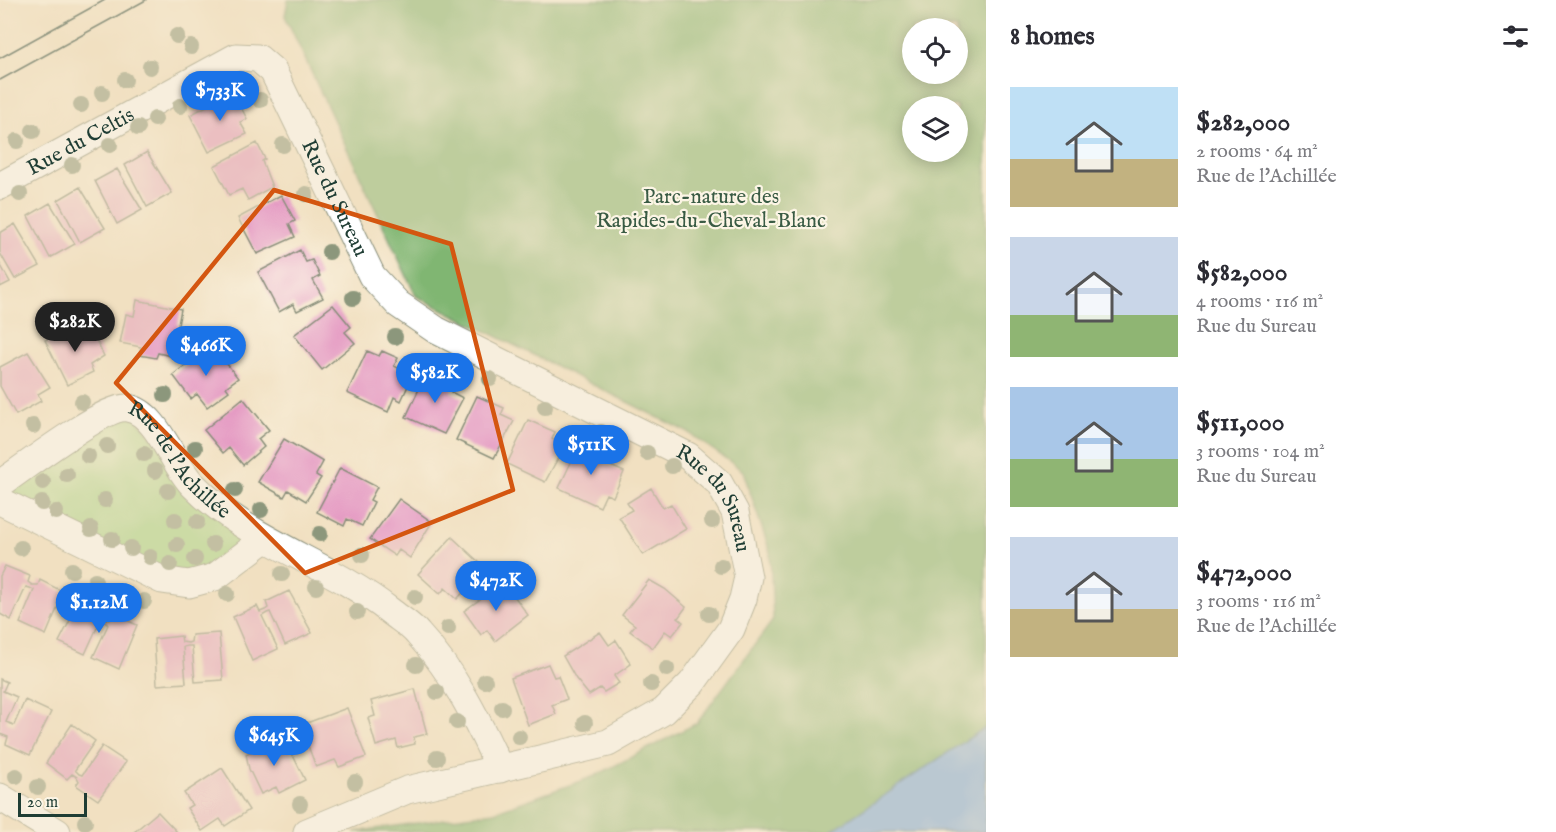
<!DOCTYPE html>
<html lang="en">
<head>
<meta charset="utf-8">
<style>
  body { margin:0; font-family:"IM FELL English",serif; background:#f2f2f3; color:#2b2b33; height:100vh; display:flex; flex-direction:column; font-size:22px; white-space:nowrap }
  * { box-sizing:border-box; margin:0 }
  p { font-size:20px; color:#7c7c81 }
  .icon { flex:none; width:33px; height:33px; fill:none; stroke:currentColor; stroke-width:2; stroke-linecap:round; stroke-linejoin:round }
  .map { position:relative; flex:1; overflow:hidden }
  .side { display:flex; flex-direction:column; background:#fff; width:570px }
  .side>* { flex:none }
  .tools { position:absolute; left:902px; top:18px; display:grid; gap:12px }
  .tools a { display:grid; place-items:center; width:66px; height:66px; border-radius:50%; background:#fff; box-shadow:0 3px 15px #0003; font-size:30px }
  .scale { position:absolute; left:18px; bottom:15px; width:69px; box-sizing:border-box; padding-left:6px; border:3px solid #1f3d34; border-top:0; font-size:16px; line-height:21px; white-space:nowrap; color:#1f3d34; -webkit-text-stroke:4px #fcf5e5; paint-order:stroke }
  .price { position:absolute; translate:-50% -51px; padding:0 14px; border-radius:21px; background:#1a73e8; color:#fff; font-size:20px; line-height:39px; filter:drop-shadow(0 2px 3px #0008) }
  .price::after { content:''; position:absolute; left:50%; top:36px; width:18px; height:14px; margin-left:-9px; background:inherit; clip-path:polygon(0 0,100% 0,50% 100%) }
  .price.current { background:#222; color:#fff }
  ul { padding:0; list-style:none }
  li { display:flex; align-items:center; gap:18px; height:150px; padding:0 24px }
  li span { display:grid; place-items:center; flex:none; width:168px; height:120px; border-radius:0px; color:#555 }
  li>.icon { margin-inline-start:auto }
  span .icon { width:72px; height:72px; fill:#fffc; stroke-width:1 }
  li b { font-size:26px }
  h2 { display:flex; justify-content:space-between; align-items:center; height:72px; padding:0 24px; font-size:26px }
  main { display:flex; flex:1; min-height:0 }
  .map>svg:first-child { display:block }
  .green { fill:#a0d484; stroke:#60885c; stroke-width:1.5 }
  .forest { fill:#80b672; stroke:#507a53; stroke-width:1.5; fill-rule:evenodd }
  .water { fill:#79abe5; stroke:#4c748c; stroke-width:1.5 }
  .building { fill:#e498c2 }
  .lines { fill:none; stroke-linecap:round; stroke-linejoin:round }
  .minor-casing { stroke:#888e7a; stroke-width:29 }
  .minor { stroke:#fff; stroke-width:27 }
  .tram { stroke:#1f3d34; stroke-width:1.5 }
  .tree { fill:#8c977c }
  .marked { fill:none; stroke:#d45610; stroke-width:4.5; stroke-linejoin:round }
  .labels { text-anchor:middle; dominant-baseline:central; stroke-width:4.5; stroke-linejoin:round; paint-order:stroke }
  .street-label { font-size:21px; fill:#1f3d34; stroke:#fcf5e5 }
  .park-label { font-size:21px; fill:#395b44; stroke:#fcf5e5 }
</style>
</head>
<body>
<main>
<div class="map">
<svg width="986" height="832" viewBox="0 0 986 832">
  <rect width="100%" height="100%" fill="#fcf5e5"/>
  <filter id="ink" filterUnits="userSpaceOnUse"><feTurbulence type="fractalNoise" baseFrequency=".0167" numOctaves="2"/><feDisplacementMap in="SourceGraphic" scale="12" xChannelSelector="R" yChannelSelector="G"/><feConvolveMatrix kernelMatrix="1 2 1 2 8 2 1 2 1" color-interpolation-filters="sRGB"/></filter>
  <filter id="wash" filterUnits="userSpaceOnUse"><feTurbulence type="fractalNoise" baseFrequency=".008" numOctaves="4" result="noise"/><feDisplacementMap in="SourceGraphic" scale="24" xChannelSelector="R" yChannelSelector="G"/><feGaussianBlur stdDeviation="1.35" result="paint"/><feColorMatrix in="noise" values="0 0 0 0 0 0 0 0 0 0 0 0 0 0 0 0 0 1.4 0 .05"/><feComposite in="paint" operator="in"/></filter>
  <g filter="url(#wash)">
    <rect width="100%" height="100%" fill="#f1e0c1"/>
    <!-- green -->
    <path class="green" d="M127,407L191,484L265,539L189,584L0,501L105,413Z"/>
    <!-- forest -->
    <path class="forest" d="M288,0H986V727L830,832H354L494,812L595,776L697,723L773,620L770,552L743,471L689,433L416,296L285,16ZM912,28H957V74H912ZM912,106H957V152H912Z"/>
    <!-- water -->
    <path class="water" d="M986,727V832H830Z"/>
    <g id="blocks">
      <!-- building -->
      <path class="building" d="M233,92L247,119L240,122L247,134L209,152L190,115Z
        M257,143L265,159L262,161L272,187L248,200L242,189L229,195L214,166Z
        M147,152L172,193L147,207L125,165Z
        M117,169L142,210L117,224L95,181Z
        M80,187L105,228L80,242L58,200Z
        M281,195L295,221L289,224L295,237L257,254L238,218Z
        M50,203L75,244L50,258L28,216Z
        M15,224L40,266L15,279L0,253V233Z
        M300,250L306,262L312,260L320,276L313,280L323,298L297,311L293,304L279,312L258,272Z
        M0,264L10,282L0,287Z
        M137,300L181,309L178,325L180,328L171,356L158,353L156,358L139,355L141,347L120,343L126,314L134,316Z
        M333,305L351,327L345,332L355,343L322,370L294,335Z
        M82,323L88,335L93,334L104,356L90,365L93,372L67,385L45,340Z
        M212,345L238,378L226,387L229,391L207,407L197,394L191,399L173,375Z
        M367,351L379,356L382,351L398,358L394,366L413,375L401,401L394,397L388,412L347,393Z
        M28,352L50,387L38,394L41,401L16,415L0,386V367Z
        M427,372L454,385L451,392L463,398L444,434L406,417Z
        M477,396L504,408L501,415L514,421L494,458L456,440Z
        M243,398L269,430L258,439L264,447L243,465L229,448L223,453L204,430Z
        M528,420L555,432L552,439L565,445L545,482L507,464Z
        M284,439L323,462L316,475L321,478L306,501L288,490L284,497L258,482Z
        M580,443L607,456L604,463L624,472L613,497L606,494L600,507L559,488Z
        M340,468L377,487L370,500L374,502L362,526L347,519L344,526L317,512Z
        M651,488L663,508L671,504L686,529L643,555L619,517L632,510L627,503Z
        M399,499L432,522L410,558L399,550L395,556L370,539Z
        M452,537L482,565L472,576L476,579L457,599L445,588L440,594L418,574Z
        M5,566L30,576L28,582L32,585H38L40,580L64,592L46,635L20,623L34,590L30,588L26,587L11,620L0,614V576Z
        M649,580L665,589L686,607L678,618L683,622L672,636L665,631L653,648L630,631L635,625L622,615Z
        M504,582L528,615L495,641L487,630L481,635L464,611Z
        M289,591L312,633L285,645L270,612L267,613L262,616L278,649L252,661L233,617L257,606L260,612L265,610L268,608L266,602Z
        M81,599L104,610L102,616L106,619L110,620L113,614L137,625L119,669L93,657L108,625L105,622L100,621L85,654L59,642Z
        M600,632L609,645L616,640L631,664L614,676L619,683L604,692L600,688L589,695L576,679L563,656Z
        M219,633L223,680L195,682L192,646H187L183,647L186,683L157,685L154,639L181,636L182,642L188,643L191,642L192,635Z
        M548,664L554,677L558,676L567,699L552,705L556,714L528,725L511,678Z
        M0,679L7,682L3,691L17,697L6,722L14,725L25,700L51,712L30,755L6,744L8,737L0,734Z
        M415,689L427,734L414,737L415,744L398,748L396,740L376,746L368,718L375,716L371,701Z
        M347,708L366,757L339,767L335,760L316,767L306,740L310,738L304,724Z
        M72,724L95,741L75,770L79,774L82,775L102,746L126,762L98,800L76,785L79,781L77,777L72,774L67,779L46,763Z
        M283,735L305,780L279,793L276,787L261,794L249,769L246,754Z
        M222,768L249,810L225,826L220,819L202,831L187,808L192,805L184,793Z
        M158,812L177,832H134Z"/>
    </g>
  </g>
  <g filter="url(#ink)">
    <use href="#blocks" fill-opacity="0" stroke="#888e7a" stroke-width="1.5"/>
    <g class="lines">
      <!-- minor casing -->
      <g class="minor-casing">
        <g id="minor">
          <path id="s1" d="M0,186L236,57L258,58L273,71L372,276L398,304L436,330L688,456L719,483L735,512L748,577L743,599L731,629L692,683L664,711L608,743L407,790L307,832"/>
          <path id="s2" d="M0,484C22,469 106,405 127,408C157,411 173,466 193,485C249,542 328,562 390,611C400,619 411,625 418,634C455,674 478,721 500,769"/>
          <path d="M0,501L162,580L189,584L215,577L265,539"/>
          <path d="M0,797L57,832"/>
        </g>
      </g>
      <!-- minor -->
      <use href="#minor" class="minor"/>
      <!-- tram -->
      <path class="tram" d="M0,58L105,0
        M0,80L146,0"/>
    </g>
    <!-- trees -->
    <g class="tree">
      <circle cx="177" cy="36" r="8"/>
      <circle cx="191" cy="47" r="8"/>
      <circle cx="150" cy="67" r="8"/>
      <circle cx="125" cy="80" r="8"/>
      <circle cx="102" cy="93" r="8"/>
      <circle cx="260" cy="100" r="8"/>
      <circle cx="81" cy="105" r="8"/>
      <circle cx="180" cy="106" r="8"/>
      <circle cx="155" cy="119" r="8"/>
      <circle cx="138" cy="128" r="8"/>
      <circle cx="33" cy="131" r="8"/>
      <circle cx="17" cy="141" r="8"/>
      <circle cx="110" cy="145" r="8"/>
      <circle cx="283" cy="145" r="8"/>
      <circle cx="72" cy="165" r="8"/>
      <circle cx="20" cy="194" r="8"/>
      <circle cx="306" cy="194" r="8"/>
      <circle cx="329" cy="252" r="8"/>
      <circle cx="353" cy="298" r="8"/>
      <circle cx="395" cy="337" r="8"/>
      <circle cx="447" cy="363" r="8"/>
      <circle cx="490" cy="379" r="8"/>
      <circle cx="165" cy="395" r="8"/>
      <circle cx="82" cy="402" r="8"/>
      <circle cx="545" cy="407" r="8"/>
      <circle cx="33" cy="426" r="8"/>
      <circle cx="601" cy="432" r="8"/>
      <circle cx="107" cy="446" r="8"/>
      <circle cx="195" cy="448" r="8"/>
      <circle cx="647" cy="453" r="8"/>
      <circle cx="144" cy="454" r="8"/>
      <circle cx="88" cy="456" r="8"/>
      <circle cx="672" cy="466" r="8"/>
      <circle cx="155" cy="471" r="8"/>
      <circle cx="67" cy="475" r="8"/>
      <circle cx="43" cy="482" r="8"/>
      <circle cx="235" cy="490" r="8"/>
      <circle cx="168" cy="491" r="8"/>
      <circle cx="105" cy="500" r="8"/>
      <circle cx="42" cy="503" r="8"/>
      <circle cx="261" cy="510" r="8"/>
      <circle cx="56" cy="512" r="8"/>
      <circle cx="175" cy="520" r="8"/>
      <circle cx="712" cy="521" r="8"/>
      <circle cx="197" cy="522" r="8"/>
      <circle cx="91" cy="529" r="8"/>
      <circle cx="320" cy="534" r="8"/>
      <circle cx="112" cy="539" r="8"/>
      <circle cx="213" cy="544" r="8"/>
      <circle cx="177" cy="545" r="8"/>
      <circle cx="21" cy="548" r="8"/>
      <circle cx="131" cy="548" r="8"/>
      <circle cx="362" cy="555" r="8"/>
      <circle cx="150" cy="557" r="8"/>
      <circle cx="195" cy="559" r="8"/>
      <circle cx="170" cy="564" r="8"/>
      <circle cx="721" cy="566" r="8"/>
      <circle cx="72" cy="570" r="8"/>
      <circle cx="282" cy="574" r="8"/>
      <circle cx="95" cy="581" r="8"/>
      <circle cx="316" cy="587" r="8"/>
      <circle cx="227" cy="594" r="8"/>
      <circle cx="415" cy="597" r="8"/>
      <circle cx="144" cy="601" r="8"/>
      <circle cx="357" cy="612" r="8"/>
      <circle cx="709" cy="614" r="8"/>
      <circle cx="448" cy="628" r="8"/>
      <circle cx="416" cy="665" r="8"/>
      <circle cx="667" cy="669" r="8"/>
      <circle cx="485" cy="681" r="8"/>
      <circle cx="651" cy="684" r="8"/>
      <circle cx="437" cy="692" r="8"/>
      <circle cx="502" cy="708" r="8"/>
      <circle cx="457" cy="722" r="8"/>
      <circle cx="585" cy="723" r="8"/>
      <circle cx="519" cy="737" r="8"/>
      <circle cx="437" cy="758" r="8"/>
      <circle cx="16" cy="776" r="8"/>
      <circle cx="355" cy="782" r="8"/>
      <circle cx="38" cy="787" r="8"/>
      <circle cx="300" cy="804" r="8"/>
      <circle cx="85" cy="822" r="8"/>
    </g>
  </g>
  <!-- marked area -->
  <path d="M0 0H986V832H0ZM274,190L451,244L513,490L305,573L116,383Z" fill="#f1e0c1" fill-opacity=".55" fill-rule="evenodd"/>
  <path class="marked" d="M274,190L451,244L513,490L305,573L116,383Z"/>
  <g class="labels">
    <!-- street labels -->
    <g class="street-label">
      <text stroke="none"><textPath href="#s1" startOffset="92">Rue du Celtis</textPath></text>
      <text stroke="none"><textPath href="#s1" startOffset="452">Rue du Sureau</textPath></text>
      <text stroke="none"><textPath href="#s2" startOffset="225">Rue de l'Achillée</textPath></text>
      <text stroke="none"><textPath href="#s1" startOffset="956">Rue du Sureau</textPath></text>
    </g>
    <!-- park labels -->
    <g class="park-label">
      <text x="711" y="197">Parc-nature des<tspan x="711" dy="24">Rapides-du-Cheval-Blanc</tspan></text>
    </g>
  </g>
</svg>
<div class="tools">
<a><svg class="icon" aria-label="locate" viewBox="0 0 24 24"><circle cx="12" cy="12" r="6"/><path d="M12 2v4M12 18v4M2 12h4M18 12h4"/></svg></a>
<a><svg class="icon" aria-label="layers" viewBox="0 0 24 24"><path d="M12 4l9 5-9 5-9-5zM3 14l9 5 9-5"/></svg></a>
</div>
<div class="scale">20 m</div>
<b class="price" style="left:220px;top:122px">$733K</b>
<b class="price current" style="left:75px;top:353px">$282K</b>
<b class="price" style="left:206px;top:377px">$466K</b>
<b class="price" style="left:435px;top:404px">$582K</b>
<b class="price" style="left:591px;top:476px">$511K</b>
<b class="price" style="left:496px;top:612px">$472K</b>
<b class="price" style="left:99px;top:634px">$1.12M</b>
<b class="price" style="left:274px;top:767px">$645K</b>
</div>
<section class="side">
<h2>8 homes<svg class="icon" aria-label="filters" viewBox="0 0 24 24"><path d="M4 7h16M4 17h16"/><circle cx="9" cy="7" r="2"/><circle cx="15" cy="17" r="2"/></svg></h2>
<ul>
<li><span style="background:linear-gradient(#bfe0f5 60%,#c2b280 0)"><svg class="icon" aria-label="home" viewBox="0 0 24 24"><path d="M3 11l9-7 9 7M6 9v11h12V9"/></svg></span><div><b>$282,000</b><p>2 rooms · 64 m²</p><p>Rue de l'Achillée</p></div></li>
<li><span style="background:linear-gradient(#c9d6e8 65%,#8fb573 0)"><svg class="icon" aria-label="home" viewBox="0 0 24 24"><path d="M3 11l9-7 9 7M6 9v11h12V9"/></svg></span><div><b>$582,000</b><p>4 rooms · 116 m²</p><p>Rue du Sureau</p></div></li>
<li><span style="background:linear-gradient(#a9c7e8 60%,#8fb573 0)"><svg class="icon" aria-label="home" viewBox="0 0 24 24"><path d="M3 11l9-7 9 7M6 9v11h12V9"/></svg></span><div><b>$511,000</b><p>3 rooms · 104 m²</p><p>Rue du Sureau</p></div></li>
<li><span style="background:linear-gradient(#c9d6e8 60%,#c2b280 0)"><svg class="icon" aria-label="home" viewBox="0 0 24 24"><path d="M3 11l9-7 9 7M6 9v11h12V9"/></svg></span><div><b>$472,000</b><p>3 rooms · 116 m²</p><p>Rue de l'Achillée</p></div></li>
</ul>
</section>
</main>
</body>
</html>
